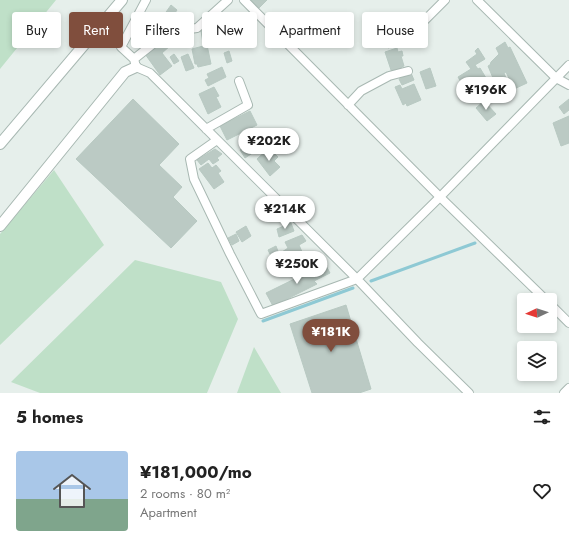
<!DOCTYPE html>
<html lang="en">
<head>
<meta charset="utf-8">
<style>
  body { margin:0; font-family:Jost,sans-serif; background:#f2f2f2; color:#222; height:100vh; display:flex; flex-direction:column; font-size:15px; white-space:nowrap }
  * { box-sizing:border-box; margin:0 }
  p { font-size:13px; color:#767676 }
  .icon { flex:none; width:22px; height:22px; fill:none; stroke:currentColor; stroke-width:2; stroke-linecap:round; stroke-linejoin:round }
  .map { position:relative; height:393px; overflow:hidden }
  .details { display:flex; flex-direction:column; background:#fff; flex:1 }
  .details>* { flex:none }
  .hud { position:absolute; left:12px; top:12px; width:545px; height:36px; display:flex; gap:8px }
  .needle { width:26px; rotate:266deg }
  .tools { position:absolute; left:517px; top:293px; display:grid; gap:8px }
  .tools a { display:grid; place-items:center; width:40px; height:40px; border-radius:4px; background:#fff; box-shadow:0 2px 6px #0003; font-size:20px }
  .price { position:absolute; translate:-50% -34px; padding:0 9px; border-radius:14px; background:#fff; color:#222; font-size:13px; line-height:26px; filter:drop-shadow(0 1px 2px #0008) }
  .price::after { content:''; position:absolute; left:50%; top:24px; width:12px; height:9px; margin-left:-6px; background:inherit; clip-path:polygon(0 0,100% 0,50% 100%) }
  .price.current { background:#804e3d; color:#fff }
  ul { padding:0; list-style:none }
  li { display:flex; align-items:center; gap:12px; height:100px; padding:0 16px }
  li span { display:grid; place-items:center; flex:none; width:112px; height:80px; border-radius:4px; color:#555 }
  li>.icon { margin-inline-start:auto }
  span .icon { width:48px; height:48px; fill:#fffc; stroke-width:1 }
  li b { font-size:17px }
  h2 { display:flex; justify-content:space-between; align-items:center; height:48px; padding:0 16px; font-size:17px }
  .pill { padding:0 14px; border-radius:4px; background:#fff; box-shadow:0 2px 6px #0003; font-size:14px; line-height:36px }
  .pill.current { background:#804e3d; color:#fff }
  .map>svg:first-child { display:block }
  .green { fill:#bfe0c8 }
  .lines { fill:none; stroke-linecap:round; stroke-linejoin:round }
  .stream { stroke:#8ec9d4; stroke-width:3 }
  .building { fill:#bbcac4; stroke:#b8c9c2 }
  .minor-casing { stroke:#a8b8b2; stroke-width:10 }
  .tertiary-casing { stroke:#a8b8b2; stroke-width:12 }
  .minor { stroke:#fff; stroke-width:8 }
  .tertiary { stroke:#fff; stroke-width:10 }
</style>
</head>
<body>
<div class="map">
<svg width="569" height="393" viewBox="0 0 569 393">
  <rect width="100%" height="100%" fill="#e6efeb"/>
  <!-- green -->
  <path class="green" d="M0,0H56L0,69Z
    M54,170L104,245L0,345V234Z
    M135,260L221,282L238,319L207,393H40L11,382Z
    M254,347L281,393H237Z"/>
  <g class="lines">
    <!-- stream -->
    <path class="stream" d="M371,281L475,243
      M263,321L353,288"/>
  </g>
  <!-- building -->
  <path class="building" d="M251,0H267L259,8Z
    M171,5L177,10L164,29L157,25Z
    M391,21L396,35L377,42L372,28Z
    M215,29L216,39L208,40V42L203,43L201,31Z
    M399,36L401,43L388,48L386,41Z
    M165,39L170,46L162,53L172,66L160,75L145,54Z
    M505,42L508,48L510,47L527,83L514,89L506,72L504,73L508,83L503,86L504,90L498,92L491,79L493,78L488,66L490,65L491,62L499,54L496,48Z
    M207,45L211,64L198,67L197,64H195L192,49Z
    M397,48L398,52L402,51L403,56H401L404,66L401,67L402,69L392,73L385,52Z
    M478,48L485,59L475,65L478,69L480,68L486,78L484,80L490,89L475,98L468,88L463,92L459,86L462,84L458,77L471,69L466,62L477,54L475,51Z
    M229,51L232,61L227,63L224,53Z
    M174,54L179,61L174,64L170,57Z
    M188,54L194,68L186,71L181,57Z
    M222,67L226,77L208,86L205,80L209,78L207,74Z
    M430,68L436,86L426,89L420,72Z
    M411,73L414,80L402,85L399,79Z
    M414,84L421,100L407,106L406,103L403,105L395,87L400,85L402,89Z
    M214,87L219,96L216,97L221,107L208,114L199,94Z
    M468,91L473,99L468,102L463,94Z
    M133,99L179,144L159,165L182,187L173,197L197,221L171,248L76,159Z
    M569,99V110L564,114L559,107Z
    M484,101L496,114L487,121L476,108Z
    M250,111L257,125L227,140L220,126Z
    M569,116V143L561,146L553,123Z
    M249,144L254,152L245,158L240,150Z
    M269,148L278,157L274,161L280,167L270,176L257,159Z
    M215,149L222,154L217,158L219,160L213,164L209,159L201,165L197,160Z
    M208,163L212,168L216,165L221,171L218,173L224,182L214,189L199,169Z
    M264,198L270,206L263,212L257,203Z
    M291,223L294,231L279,237L277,229Z
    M246,226L251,236L242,242L236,232Z
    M236,234L239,241L232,245L228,238Z
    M302,235L306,241L299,245L307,263L295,270L292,264L286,267L282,252L288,248L285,242Z
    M276,246L279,254L272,258L268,250Z
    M325,264L330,273L314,281L317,284L273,306L266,293Z
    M346,305L371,389L359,393H312L290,324Z"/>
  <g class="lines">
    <!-- minor casing -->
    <g class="minor-casing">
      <path id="minor" d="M146,0L121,47L134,59L136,67L150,73L357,279L418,343L469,393
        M244,0L440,197L546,300
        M477,0L556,78L569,85
        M409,36L445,0
        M134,59L168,32L197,28L228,0
        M348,105L361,91L389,76L408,71
        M206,129L248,105L239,81
        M217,140L190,159L194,179L230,254L261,314L357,279L440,197L569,65
        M550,304L569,323
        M564,393L569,388"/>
    </g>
    <!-- tertiary casing -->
    <g class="tertiary-casing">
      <path id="tertiary" d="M0,144L122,0
        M0,226L125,72L136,67"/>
    </g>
    <!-- minor -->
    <use href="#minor" class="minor"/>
    <!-- tertiary -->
    <use href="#tertiary" class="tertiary"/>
  </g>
</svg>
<div class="tools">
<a><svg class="needle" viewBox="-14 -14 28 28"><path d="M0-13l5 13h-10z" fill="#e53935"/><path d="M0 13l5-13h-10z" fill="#767676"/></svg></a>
<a><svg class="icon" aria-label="layers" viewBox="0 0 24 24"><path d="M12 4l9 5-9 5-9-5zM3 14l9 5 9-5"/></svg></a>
</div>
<b class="price" style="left:486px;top:111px">¥196K</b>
<b class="price" style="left:269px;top:162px">¥202K</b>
<b class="price" style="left:285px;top:230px">¥214K</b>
<b class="price" style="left:297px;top:285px">¥250K</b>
<b class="price current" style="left:331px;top:353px">¥181K</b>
<div class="hud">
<a class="pill">Buy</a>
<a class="pill current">Rent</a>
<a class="pill">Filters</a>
<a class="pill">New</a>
<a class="pill">Apartment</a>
<a class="pill">House</a>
</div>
</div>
<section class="details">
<h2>5 homes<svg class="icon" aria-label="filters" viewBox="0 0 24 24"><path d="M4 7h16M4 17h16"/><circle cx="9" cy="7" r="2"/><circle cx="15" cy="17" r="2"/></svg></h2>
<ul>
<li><span style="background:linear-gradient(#a9c7e8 60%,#7fa58c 0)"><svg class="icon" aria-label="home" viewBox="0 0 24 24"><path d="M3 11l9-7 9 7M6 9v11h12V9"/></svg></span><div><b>¥181,000/mo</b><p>2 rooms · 80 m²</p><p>Apartment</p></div><svg class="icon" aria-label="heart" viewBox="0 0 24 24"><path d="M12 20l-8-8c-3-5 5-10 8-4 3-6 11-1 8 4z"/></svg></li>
</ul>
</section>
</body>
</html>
